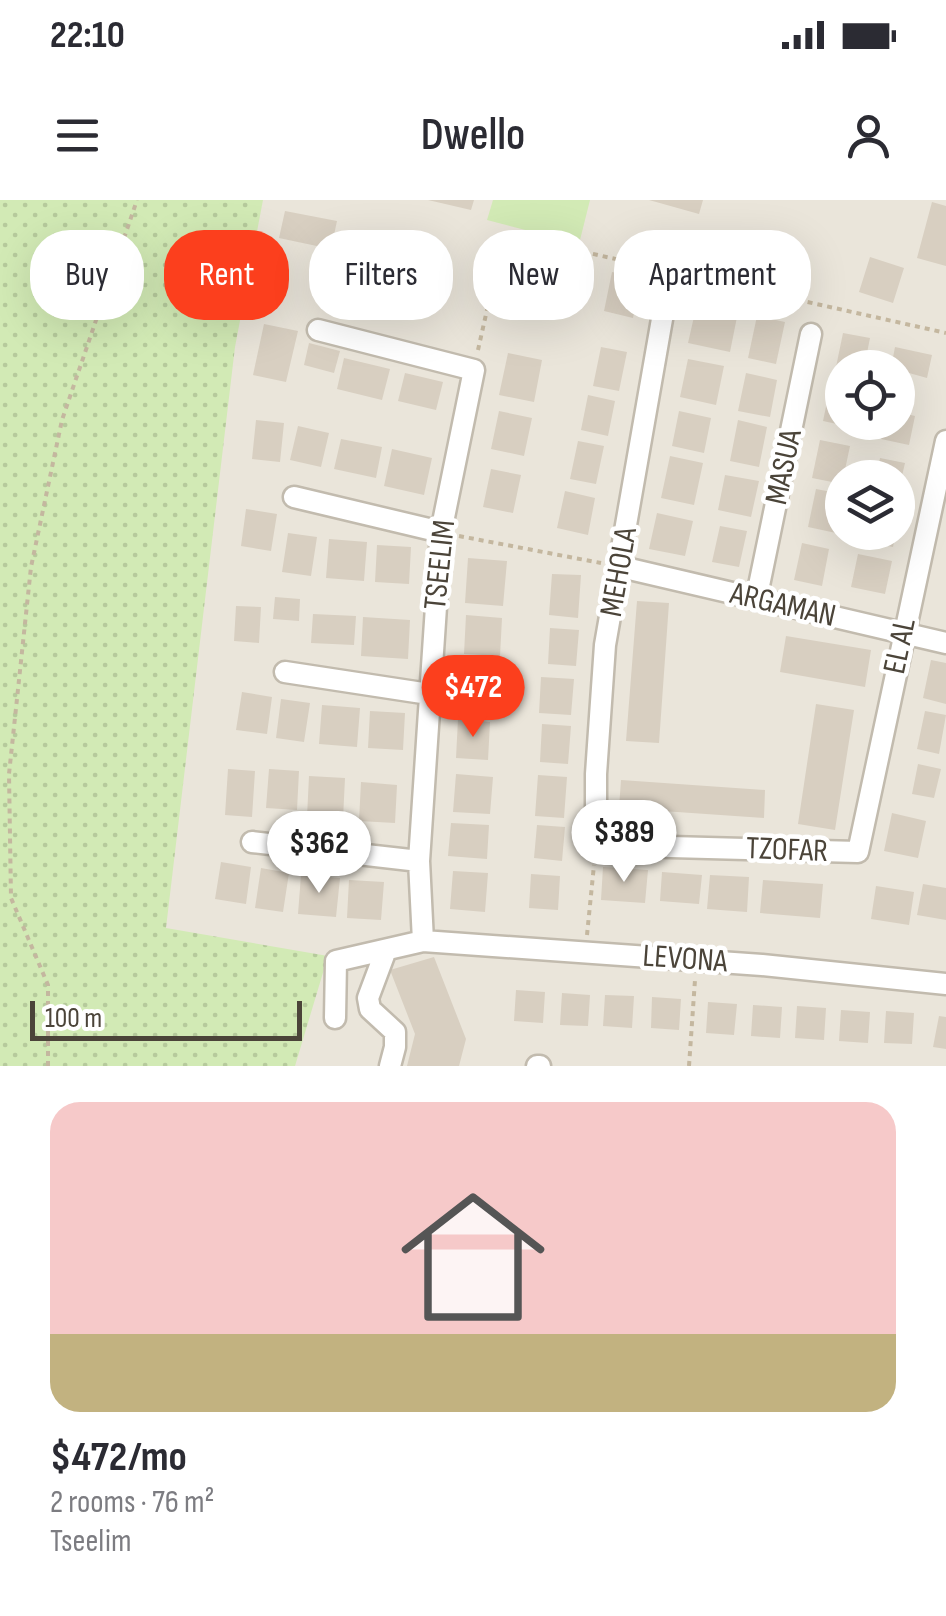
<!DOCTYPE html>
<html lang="en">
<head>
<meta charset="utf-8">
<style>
  body { margin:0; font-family:"Sofia Sans Condensed",sans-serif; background:#f2f2f3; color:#2b2b33; height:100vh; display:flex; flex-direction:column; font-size:38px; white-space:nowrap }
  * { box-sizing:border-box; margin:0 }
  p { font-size:32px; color:#7c7c81 }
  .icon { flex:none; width:55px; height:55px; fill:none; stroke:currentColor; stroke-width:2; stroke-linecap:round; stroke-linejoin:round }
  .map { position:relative; height:866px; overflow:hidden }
  .drawer { display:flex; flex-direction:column; background:#fff; flex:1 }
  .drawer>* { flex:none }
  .banner { position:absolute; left:30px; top:30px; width:888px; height:90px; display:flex; gap:20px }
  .controls { position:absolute; left:825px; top:150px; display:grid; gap:20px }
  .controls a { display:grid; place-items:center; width:90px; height:90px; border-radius:50%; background:#fff; box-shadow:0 10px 40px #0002; font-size:50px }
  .scale { position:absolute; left:30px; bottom:25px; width:272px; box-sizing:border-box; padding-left:10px; border:5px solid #4b4439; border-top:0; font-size:28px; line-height:35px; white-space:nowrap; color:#4b4439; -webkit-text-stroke:8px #fff; paint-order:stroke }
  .price { position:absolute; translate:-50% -85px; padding:0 22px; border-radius:35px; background:#fff; color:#222; font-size:32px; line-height:65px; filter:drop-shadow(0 2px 5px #0008) }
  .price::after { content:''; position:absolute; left:50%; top:60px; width:30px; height:22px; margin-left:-15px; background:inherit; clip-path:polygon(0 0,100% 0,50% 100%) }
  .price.current { background:#fc3f1d; color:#fff }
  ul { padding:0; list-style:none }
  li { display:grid; align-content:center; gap:20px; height:530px; padding:0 50px }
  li+li { border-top:2px solid #e1e1e2 }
  li span { display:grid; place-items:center; height:310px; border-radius:30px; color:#555 }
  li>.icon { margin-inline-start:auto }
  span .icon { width:180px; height:180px; fill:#fffc; stroke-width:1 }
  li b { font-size:42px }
  .chip { padding:0 35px; border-radius:40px; background:#fff; box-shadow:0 10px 40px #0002; font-size:35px; line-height:90px }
  .chip.current { background:#fc3f1d; color:#fff }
  .status { display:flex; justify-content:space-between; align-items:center; height:70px; padding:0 50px; background:#fff; direction:ltr }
  .status svg { height:28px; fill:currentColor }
  header { display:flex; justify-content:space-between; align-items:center; height:130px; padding:0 50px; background:#fff; font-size:45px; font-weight:600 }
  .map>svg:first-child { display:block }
  .residential { fill:#eae5da; fill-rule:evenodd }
  .grass { fill:url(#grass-dots) }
  .garden { fill:#d2eab5 }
  .building { fill:#d8cfc1 }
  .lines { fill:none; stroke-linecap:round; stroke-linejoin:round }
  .street-casing { stroke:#c2bbae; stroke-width:25 }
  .path { stroke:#c4b79f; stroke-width:4; stroke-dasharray:5 5; stroke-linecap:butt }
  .street { stroke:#fff; stroke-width:20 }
  .labels { text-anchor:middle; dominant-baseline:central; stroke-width:9; stroke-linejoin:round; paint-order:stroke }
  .street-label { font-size:32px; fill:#4b4439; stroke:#fff }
</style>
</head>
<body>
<div class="status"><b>22:10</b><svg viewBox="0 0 49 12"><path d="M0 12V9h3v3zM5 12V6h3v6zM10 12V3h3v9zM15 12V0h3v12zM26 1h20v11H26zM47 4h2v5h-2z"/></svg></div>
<header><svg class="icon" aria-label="menu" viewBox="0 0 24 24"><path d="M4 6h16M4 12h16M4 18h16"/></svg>Dwello<svg class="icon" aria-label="person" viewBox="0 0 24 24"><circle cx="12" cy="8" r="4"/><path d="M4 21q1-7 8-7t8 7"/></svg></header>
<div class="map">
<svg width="946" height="866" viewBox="0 0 946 866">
  <defs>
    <pattern id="grass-dots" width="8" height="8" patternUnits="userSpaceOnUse" patternTransform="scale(2.5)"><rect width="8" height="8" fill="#d2eab5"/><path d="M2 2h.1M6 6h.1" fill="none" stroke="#b6ca9c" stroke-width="1.8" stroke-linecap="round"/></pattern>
  </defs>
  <rect width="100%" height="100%" fill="#f6f3ec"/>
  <!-- residential -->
  <path class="residential" d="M0,0H946V866H0ZM842,168H898V222H842ZM842,278H898V332H842Z"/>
  <!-- grass -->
  <path class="grass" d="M0,0H263L235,147L166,728L328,756L295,866H0Z"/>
  <!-- garden -->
  <path class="garden" d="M493,0H590L579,44L487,20Z"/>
  <!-- building -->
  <path class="building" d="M428,0H474L471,10Z
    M649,0H703L699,14Z
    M932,2L946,6V66L917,58Z
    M285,11L337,21L331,49L279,38Z
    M870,57L904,68L893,103L859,92Z
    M612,72L641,78L633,118L604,111Z
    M698,99L739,107L730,152L688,143Z
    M757,116L785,122L776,164L748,158Z
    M264,124L298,131L286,182L253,175Z
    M843,133L870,138L864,168L836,167Z
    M309,143L340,151L334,173L304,165Z
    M601,147L627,152L619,191L593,186Z
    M895,147L932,155L927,178L891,168Z
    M508,153L542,160L534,202L499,195Z
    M344,158L390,169L382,200L337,189Z
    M688,159L724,166L716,205L680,197Z
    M405,173L443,182L436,210L398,201Z
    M746,173L777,180L770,217L738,211Z
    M830,188L842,191V222H852L851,227L823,221Z
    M588,195L615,201L608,236L581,230Z
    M499,211L532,218L524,256L491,249Z
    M679,211L711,218L704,253L672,246Z
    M898,212L915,216L909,245L881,239L884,222H898Z
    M256,220L284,223L280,262L252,259Z
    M738,220L767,227L759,267L730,261Z
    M298,226L329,233L321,267L290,260Z
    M341,239L382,247L376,278L334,269Z
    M820,240L850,246L842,284L812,278Z
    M578,241L604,246L596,284L570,279Z
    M392,249L432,258L424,295L384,286Z
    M670,256L703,263L694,305L661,298Z
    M880,258L905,263L899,289L898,278H876Z
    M491,269L521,275L513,313L483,307Z
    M725,275L759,281L751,317L718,310Z
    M816,289L842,294L836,333L808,327Z
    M565,291L595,298L588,335L557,328Z
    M246,309L277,314L271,351L241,346Z
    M657,313L693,321L685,356L649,349Z
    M720,326L747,331L739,367L712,362Z
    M864,332H896L893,347L862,341Z
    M288,333L317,337L311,376L282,372Z
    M329,339L367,342L364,381L326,378Z
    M802,343L829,349L822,386L794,380Z
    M377,345L411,347L409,384L375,382Z
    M858,354L892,361L885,394L851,387Z
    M468,358L507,361L503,406L465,403Z
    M552,374L581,375L578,418L549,415Z
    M275,397L300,399L299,421L273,419Z
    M637,401L669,403L659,543L626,541Z
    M236,406L261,407L259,443L234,441Z
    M313,414L356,416L354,445L311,443Z
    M466,415L502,418L500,456L464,454Z
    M363,417L410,420L408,459L361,456Z
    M550,428L579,430L576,466L548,464Z
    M786,436L871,450L865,487L780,472Z
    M931,460L946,463V504L923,498Z
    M463,470L500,473L497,510L460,507Z
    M541,477L574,479L571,515L539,513Z
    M242,492L272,497L267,534L236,530Z
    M281,499L310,503L304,542L276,538Z
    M816,504L854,510L835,630L798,624Z
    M322,505L360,508L357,547L319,544Z
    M370,511L405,513L403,550L368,548Z
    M925,511L946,515L939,554L917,549Z
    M458,519L490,522L488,560L456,558Z
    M542,524L571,526L568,564L540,562Z
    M918,564L941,569L934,598L912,594Z
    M228,569L255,571L252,617L225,615Z
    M269,569L299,571L297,610L266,608Z
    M456,574L493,577L490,614L453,612Z
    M538,575L567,577L564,618L535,616Z
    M309,576L345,578L343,619L307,617Z
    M621,580L765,590L764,618L619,608Z
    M361,582L397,585L395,623L359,621Z
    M892,613L926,621L918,658L884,651Z
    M451,623L489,625L487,659L448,656Z
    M537,625L565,627L562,661L534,658Z
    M221,662L251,667L246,704L215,699Z
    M603,667L648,670L645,703L601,700Z
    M261,668L289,673L283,712L255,708Z
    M453,671L488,673L485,712L450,709Z
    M662,672L702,675L699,704L660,701Z
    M531,674L560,676L558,710L529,708Z
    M301,675L340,678L336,717L298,714Z
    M710,675L749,677L747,712L707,709Z
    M349,680L384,682L381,720L347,718Z
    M763,680L823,684L820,718L760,713Z
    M923,684L946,688V720L917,715Z
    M876,686L914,692L909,725L871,719Z
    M434,757L466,839L459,866H407L415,834L390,770Z
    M516,790L545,792L543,823L514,821Z
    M562,793L590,795L588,826L560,825Z
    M605,795L634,796L632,828L603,826Z
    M652,797L681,799L679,830L651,828Z
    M708,802L737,804L734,835L706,833Z
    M753,805L782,807L780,838L751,836Z
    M797,806L826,808L824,840L795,838Z
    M841,810L870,812L868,843L839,841Z
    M886,811L914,813L912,844L884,843Z
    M939,816L946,817V849L933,847Z"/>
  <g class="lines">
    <!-- street casing -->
    <g class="street-casing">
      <path id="street" d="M665,102L605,445L596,574V645L858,652L946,241
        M318,130L474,170L441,332L419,661L423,741
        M294,297L441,332
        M621,367L946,443
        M756,400L811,134
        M285,472L429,494
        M252,642L419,661
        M386,750L368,798L370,809L395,832V847L390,866
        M335,818L336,761L423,741L762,765L946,784
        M537,866H540"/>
    </g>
    <!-- path -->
    <path class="path" d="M478,150L504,34L946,133
      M459,336L601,363
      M587,735L594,665
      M48,866V785L11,698L9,574L31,367L62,220L137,0
      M689,866L695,780"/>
    <!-- street -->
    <use href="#street" class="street"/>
  </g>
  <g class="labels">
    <!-- street labels -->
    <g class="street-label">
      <text transform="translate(784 267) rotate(-78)">MASUA</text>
      <text transform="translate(440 365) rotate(-84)">TSEELIM</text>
      <text transform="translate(619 372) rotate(-80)">MEHOLA</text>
      <text transform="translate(783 405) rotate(13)">ARGAMAN</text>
      <text transform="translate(900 446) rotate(-78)">EL AL</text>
      <text transform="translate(787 650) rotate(2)">TZOFAR</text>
      <text transform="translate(685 759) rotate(4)">LEVONA</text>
    </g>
  </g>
</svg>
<div class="controls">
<a><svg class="icon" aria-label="locate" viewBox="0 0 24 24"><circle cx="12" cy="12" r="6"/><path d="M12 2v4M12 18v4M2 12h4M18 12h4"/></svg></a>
<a><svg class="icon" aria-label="layers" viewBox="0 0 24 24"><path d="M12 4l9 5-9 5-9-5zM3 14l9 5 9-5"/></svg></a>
</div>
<div class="scale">100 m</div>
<b class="price current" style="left:473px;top:540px">$472</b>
<b class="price" style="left:624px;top:685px">$389</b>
<b class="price" style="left:319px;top:696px">$362</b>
<div class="banner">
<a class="chip">Buy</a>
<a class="chip current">Rent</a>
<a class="chip">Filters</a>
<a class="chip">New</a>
<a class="chip">Apartment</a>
</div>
</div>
<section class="drawer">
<ul>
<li><span style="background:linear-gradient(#f6c9c9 75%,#c2b280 0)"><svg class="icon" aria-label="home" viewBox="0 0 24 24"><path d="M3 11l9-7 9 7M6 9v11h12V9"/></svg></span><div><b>$472/mo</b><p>2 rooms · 76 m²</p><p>Tseelim</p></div></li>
</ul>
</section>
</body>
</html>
